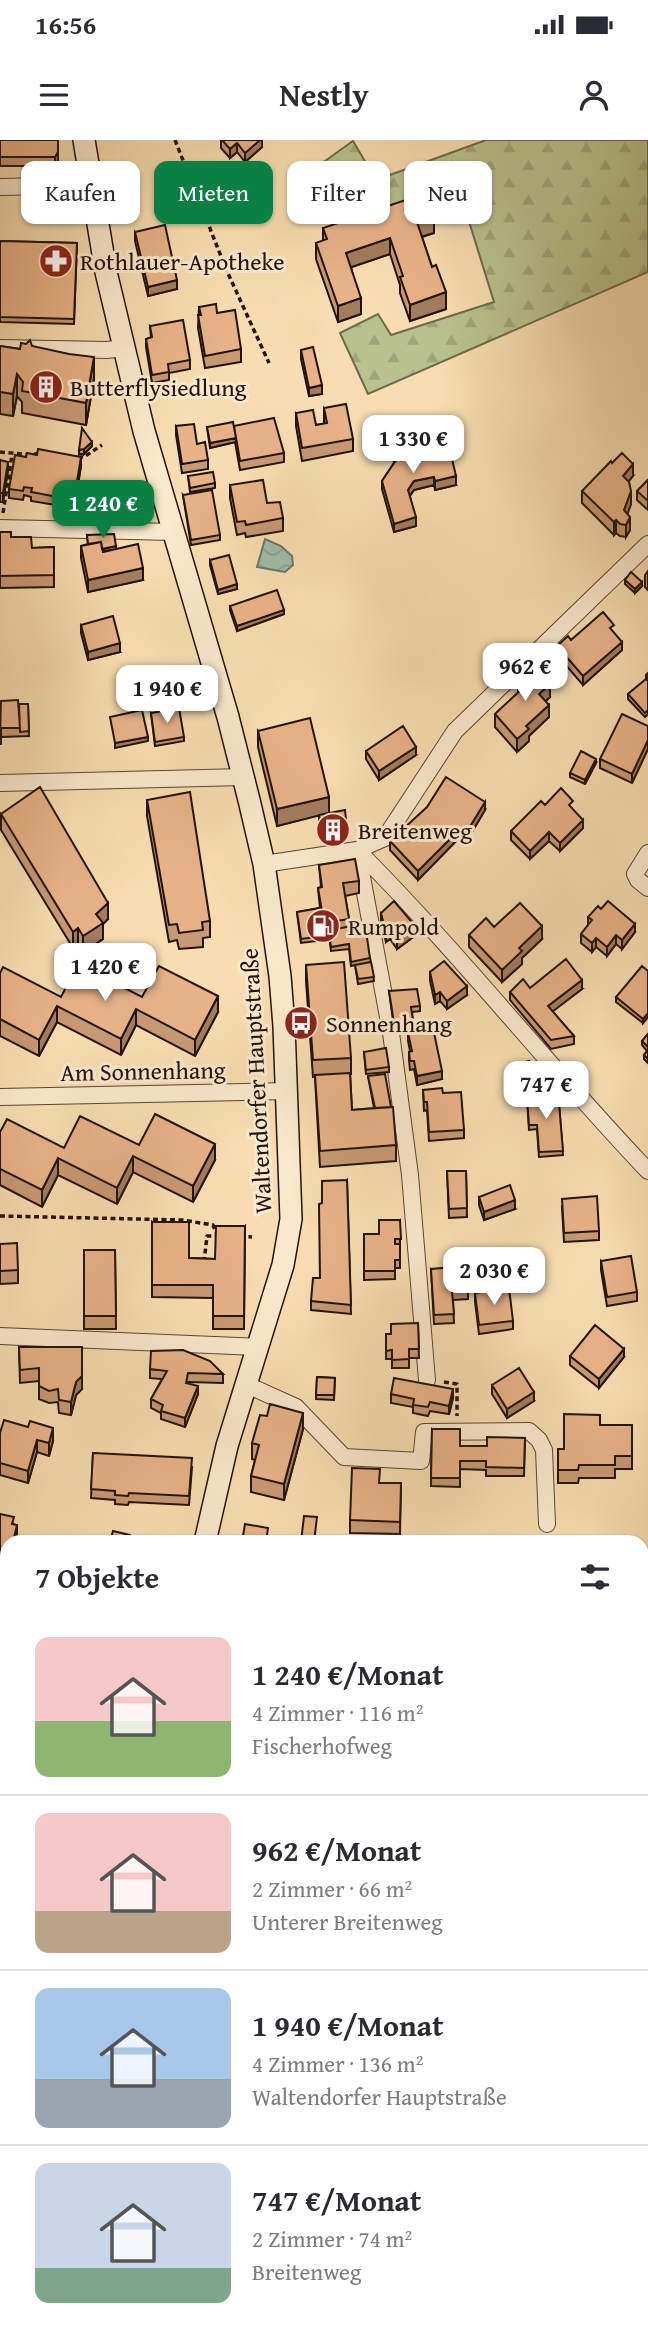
<!DOCTYPE html>
<html lang="de">
<head>
<meta charset="utf-8">
<style>
  body { margin:0; font-family:"Gentium Book Plus",serif; background:#f7f7f7; color:#2b2b33; height:100vh; display:flex; flex-direction:column; font-size:26px; white-space:nowrap }
  * { box-sizing:border-box; margin:0 }
  p { font-size:23px; color:#7c7c81 }
  .icon { flex:none; width:38px; height:38px; fill:none; stroke:currentColor; stroke-width:2; stroke-linecap:round; stroke-linejoin:round }
  .map { position:relative; flex:1; overflow:hidden }
  .side { position:absolute; left:0px; top:1395px; width:649px; height:800px; display:flex; flex-direction:column; background:#fff; border-radius:21px 21px 0 0; box-shadow:0 2px 5px #0004 }
  .side>* { flex:none }
  .top-card { position:absolute; left:21px; top:21px; width:607px; height:63px; display:flex; gap:14px }
  .price { position:absolute; translate:-50% -60px; padding:0 16px; border-radius:14px; background:#fff; color:#222; font-size:23px; line-height:46px; filter:drop-shadow(0 2px 4px #0008) }
  .price::after { content:''; position:absolute; left:50%; top:42px; width:21px; height:16px; margin-left:-10px; background:inherit; clip-path:polygon(0 0,100% 0,50% 100%) }
  .price.on { background:#0b8043; color:#fff }
  ul { padding:0; list-style:none }
  li { display:flex; align-items:center; gap:21px; height:175px; padding:0 35px }
  li+li { border-top:2px solid #e1e1e2 }
  li span { display:grid; place-items:center; flex:none; width:196px; height:140px; border-radius:14px; color:#555 }
  li>.icon { margin-inline-start:auto }
  span .icon { width:84px; height:84px; fill:#fffc; stroke-width:1 }
  li b { font-size:30px }
  h2 { display:flex; justify-content:space-between; align-items:center; height:84px; padding:0 35px; font-size:30px }
  .tag { padding:0 24px; border-radius:14px; background:#fff; box-shadow:0 2px 5px #0004; font-size:24px; line-height:63px }
  .tag.on { background:#0b8043; color:#fff }
  .status { display:flex; justify-content:space-between; align-items:center; height:49px; padding:0 35px; background:#fff; direction:ltr }
  .status svg { height:19px; fill:currentColor }
  header { display:flex; justify-content:space-between; align-items:center; height:91px; padding:0 35px; background:#fff; font-size:32px; font-weight:700 }
  .map>svg:first-child { display:block }
  .forest { fill:url(#forest-firs); stroke:#6e6a4c; stroke-width:2 }
  .water { fill:url(#water-waves); stroke:#6c7869; stroke-width:2 }
  .lines { fill:none; stroke-linecap:round; stroke-linejoin:round }
  .minor-casing { stroke:#574634; stroke-width:18 }
  .secondary-casing { stroke:#22130a; stroke-width:24 }
  .path { stroke:#22130a; stroke-width:3.5; stroke-dasharray:5 3.5; stroke-linecap:butt }
  .minor { stroke:#fae9cc; stroke-width:16 }
  .secondary { stroke:#fae9cc; stroke-width:21 }
  .wall { fill:#c79974; stroke:#22130a; stroke-width:2 }
  .shaded-wall { fill:#a27d5e; stroke:#22130a; stroke-width:2 }
  .building { fill:#e7b287; stroke:#22130a; stroke-width:2 }
  .labels { text-anchor:middle; dominant-baseline:central; stroke-width:6; stroke-linejoin:round; paint-order:stroke }
  .poi-label { font-size:24px; fill:#22130a; stroke:#fae9cc; text-anchor:start }
  .street-label { font-size:24px; fill:#22130a; stroke:#fae9cc }
</style>
</head>
<body>
<div class="status"><b>16:56</b><svg viewBox="0 0 49 12"><path d="M0 12V9h3v3zM5 12V6h3v6zM10 12V3h3v9zM15 12V0h3v12zM26 1h20v11H26zM47 4h2v5h-2z"/></svg></div>
<header><svg class="icon" aria-label="menu" viewBox="0 0 24 24"><path d="M4 6h16M4 12h16M4 18h16"/></svg>Nestly<svg class="icon" aria-label="person" viewBox="0 0 24 24"><circle cx="12" cy="8" r="4"/><path d="M4 21q1-7 8-7t8 7"/></svg></header>
<div class="map">
<svg width="648" height="2194" viewBox="0 0 648 2194">
  <defs>
    <pattern id="forest-firs" width="22" height="20" patternUnits="userSpaceOnUse" patternTransform="scale(1.75)"><rect width="22" height="20" fill="#b9c28e"/><path d="M5 1l3.5 6h-7zM16 11l3.5 6h-7z" fill="#9fa679"/></pattern>
    <pattern id="water-waves" width="16" height="10" patternUnits="userSpaceOnUse" patternTransform="scale(1.75)"><rect width="16" height="10" fill="#9ebca8"/><path d="M0 5q4-4 8 0t8 0" fill="none" stroke="#88a18f"/></pattern>
  </defs>
  <rect width="100%" height="100%" fill="#f7ddb1"/>
  <filter id="stains"><feTurbulence type="fractalNoise" baseFrequency=".00286" numOctaves="4"/><feColorMatrix values="0 0 0 0 .2 0 0 0 0 .09 0 0 0 0 .02 0 0 0 .5 -.17"/></filter>
  <radialGradient id="worn" r=".72"><stop offset=".6" stop-color="#630" stop-opacity="0"/><stop offset="1" stop-color="#630" stop-opacity=".3"/></radialGradient>
  <!-- forest -->
  <path class="forest" d="M486,0H648V132L368,254L340,193L378,174L391,195L494,162L458,46L342,87L311,31L353,1L376,40Z"/>
  <!-- water -->
  <path class="water" d="M265,399L281,406L292,416L293,425L285,432L257,427Z"/>
  <g class="lines">
    <!-- minor casing -->
    <g class="minor-casing">
      <path id="minor" d="M0,47L90,45
        M0,208L107,210L124,208
        M0,388L173,392
        M0,643L244,637
        M648,713L635,734L638,740L648,748
        M264,724L357,710C459,812 548,926 648,1031
        M0,957L287,951
        M0,1196L259,1207
        M427,1240L410,1035L391,893L357,710L385,698L455,591L648,404
        M247,1245L296,1267L344,1317L421,1321L424,1292L529,1291L539,1300L544,1310L547,1384
        M0,1500L7,1501
        M642,1723L648,1722
        M559,2188V2194
        M190,2194L192,2188"/>
    </g>
    <!-- secondary casing -->
    <g class="secondary-casing">
      <path id="secondary" d="M84,0L106,132L144,291L228,577L249,660L264,724L280,836L284,886L291,1079L283,1125L227,1306L205,1402
        M0,2024L7,2009"/>
    </g>
    <!-- path -->
    <path class="path" d="M175,0L226,129L269,223
      M0,312L32,315L39,313
      M78,317H84L102,305
      M3,373L12,315
      M0,1076L182,1080L213,1085L217,1094
      M240,1096L252,1097
      M204,1122L207,1096H218
      M444,1242L457,1244V1276"/>
    <!-- minor -->
    <use href="#minor" class="minor"/>
    <!-- secondary -->
    <use href="#secondary" class="secondary"/>
  </g>
  <!-- wall -->
  <path class="wall" d="M0,0H58V21L55,26H0Z
    M221,0H262V7L245,22L237,12L230,18L221,8Z
    M323,88L434,93L422,97L446,169L410,181L400,153V145L390,114L351,127L361,174L338,182L316,119V103L323,101Z
    M135,92L177,149L148,156L135,101Z
    M0,101L77,103L74,184L0,182Z
    M199,167L217,173L241,209V222L205,228L198,188Z
    M150,186L190,220V229L169,233V240L152,243L146,207V199L151,198Z
    M0,206L20,209L32,206L94,239L86,285L22,273V262L17,256L13,276L0,274Z
    M301,210L322,254L309,256L301,219Z
    M324,268L353,299V311L302,321L296,286V273L316,285L324,284Z
    M176,286L197,304L208,320V329L182,333L176,295Z
    M207,287L234,291L284,313V322L240,330L235,302L210,308Z
    M392,302L418,313L456,345L435,350L434,345L414,350L410,356L416,386L394,392L382,349V341L394,323L392,311Z
    M92,306L84,314H79V310Z
    M0,320L8,330L3,362H0Z
    M81,326L74,368L31,361V357L24,355L23,360L9,358V349Z
    M188,336L215,343V348L190,352Z
    M633,336L629,341L631,364L627,374L630,390L626,397L620,396L616,393L614,395L582,363V351Z
    M648,340V370L637,360V351Z
    M230,345L267,363L283,378V391L246,397L245,393L237,395L230,358Z
    M183,355L220,395V400L191,405Z
    M0,392L32,408L54,407V447L0,448Z
    M87,395L116,409L143,440L88,452L81,418V406L88,404Z
    M210,420L237,449L218,454L210,425Z
    M648,431V450L645,447V435Z
    M625,440L642,446L635,453L625,444Z
    M230,466L284,474L237,491L230,470Z
    M81,485L120,512L88,520L81,493Z
    M614,493L622,510L583,545L557,515V506L571,500Z
    M648,533V574L645,577L628,559V554L646,539V535Z
    M518,538L550,557L546,561L549,577L529,596V601L517,612L495,587V574L519,552L518,551Z
    M19,564H28L29,596L1,597V604H0V568Z
    M151,573L184,597V601L155,606Z
    M648,586V609L632,643L600,628V619Z
    M258,591L329,673L347,689V697L322,701L319,683V675L277,686L258,607Z
    M366,611L416,615L379,640L366,619Z
    M596,623L585,644L570,637V633Z
    M147,660L210,781V797L203,798V807L179,809L177,800L169,802L147,676Z
    M545,665L573,670L583,688L560,711L549,701L530,719L511,700V691Z
    M485,670L466,702L460,697L418,740L390,710V701Z
    M1,674L108,779L103,784V799L83,812L78,804L73,808L1,690Z
    M319,725L359,741V753L345,756L349,779V787L370,818L374,841L358,844L355,825L351,826L349,809L331,811L329,795H324V800L301,803L297,772L320,768L318,748L321,747Z
    M381,773L416,795L397,809L390,799L386,802L381,782Z
    M588,777L635,792L622,809L616,804L607,816L596,807L592,812L581,803V794L588,785Z
    M494,787L542,799L522,818V824L502,842L469,807V795Z
    M306,825L351,918V934H350L352,970L374,968L368,936L396,1005V1021L320,1027L315,937H313L306,841Z
    M648,831V877L643,883L616,862V857Z
    M430,832L467,855L447,869L440,861L435,864L430,841Z
    M0,833L61,857H142L218,872L195,916L136,885L121,915L57,882L39,916L0,896Z
    M530,848L582,849L552,871L574,896V904L551,909L510,860V852Z
    M389,851L420,866V871L412,872L413,886L394,888Z
    M408,893L442,939L417,945L414,929L410,930L409,920V912L410,911L408,901Z
    M648,894V923L644,919V915L647,911L642,905V901Z
    M364,912L389,927V932L366,934Z
    M423,950L443,953L464,990V998L429,1001L427,970L424,971Z
    M527,958L555,965L559,964L563,1015L539,1017L537,989L529,990Z
    M0,992L64,1008L139,1005L215,1020L193,1062L133,1032L117,1064L58,1035L42,1067L0,1045Z
    M447,1031H466L467,1077L449,1078Z
    M347,1040L351,1174L311,1170V1161L320,1138L322,1063Z
    M479,1057L515,1069L484,1080L479,1065Z
    M562,1067L599,1091V1100L564,1102Z
    M400,1080V1128H395V1139L364,1140V1094H379Z
    M152,1082L189,1118L215,1119L245,1086L244,1189H213V1158L152,1157Z
    M0,1104L18,1130V1143L0,1144Z
    M84,1110H115L116,1189H84Z
    M601,1121L637,1152V1161L607,1166L601,1130Z
    M431,1129L468,1150V1159L453,1160L454,1183L434,1184Z
    M475,1153L513,1181V1189L479,1194L475,1162Z
    M418,1183L419,1218H409V1228H392V1219H386V1194H391Z
    M19,1207L82,1249L76,1255L71,1275L59,1273L58,1262L49,1263L39,1259V1241L20,1243Z
    M570,1216L624,1217L599,1248L570,1225Z
    M150,1229L223,1234V1243L188,1242V1243L198,1254L185,1287L161,1279V1273L151,1268V1259L162,1239L150,1238Z
    M317,1237L335,1238L334,1260L316,1259Z
    M492,1245L534,1261L507,1278L492,1254Z
    M391,1254L453,1258L449,1274L430,1271L428,1276L413,1273V1267L391,1263Z
    M600,1285H632V1329H615V1338H579L578,1343H558V1309H564Z
    M303,1289L284,1360L251,1352V1336L255,1320L252,1319V1303Z
    M432,1289L460,1306H487L525,1298L524,1336H486V1330L460,1329V1347L431,1346Z
    M0,1293L53,1301L49,1316L37,1312L28,1343L0,1335Z
    M93,1313L192,1327L189,1365L129,1362L128,1365L115,1364V1360L91,1358Z
    M380,1343H401L400,1394L350,1393V1380Z
    M0,1374L14,1384L17,1394L7,1402V1416L4,1424L0,1423Z
    M0,1518L7,1521V1565L0,1563Z
    M0,1765L7,1766V1875L2,1872V1859L6,1824H0Z
    M160,2188H183L181,2194H160Z
    M311,2188L344,2194H311Z
    M456,2188H487V2194H456Z"/>
  <!-- shaded-wall -->
  <path class="shaded-wall" d="M260,0H262V7L245,22V13Z
    M237,3V12L230,18V9Z
    M58,12V21L55,26V17Z
    M434,76V93L417,98V82Z
    M390,98V114L346,129V113Z
    M177,140V149L148,156V147Z
    M446,152V169L410,181V165Z
    M361,158V174L338,182V166Z
    M94,217V239L86,285V263Z
    M17,234V256L13,276V254Z
    M322,245V254L309,256V248Z
    M236,298V302L210,308V303Z
    M92,302V306L84,314V309Z
    M81,317V326L74,368V360Z
    M8,322V330L3,362V353Z
    M633,324V336L623,348V336Z
    M456,336V345L435,350V341Z
    M434,337V345L414,350L408,358V350L414,341Z
    M631,351V364L624,383V370Z
    M416,377V386L394,392V384Z
    M630,377V390L626,397V385Z
    M616,380V393L614,395V382Z
    M116,406V410L89,412Z
    M143,428V440L88,452V440Z
    M642,442V446L635,453V449Z
    M237,444V449L218,454V450Z
    M284,470V474L237,491V486Z
    M622,502V510L583,545V536Z
    M120,503V512L88,520V512Z
    M550,544V557L539,567V554Z
    M549,565V577L529,596V601L517,612V599L526,586Z
    M148,597V601L115,608V603Z
    M648,600V609L632,643V634Z
    M416,607V615L379,640V631Z
    M596,619V623L585,644V640Z
    M329,657V673L277,686V669Z
    M485,662V670L466,702V693Z
    M583,680V688L560,711V703Z
    M460,689V697L418,740V731Z
    M549,692V701L530,719V711Z
    M108,763V779L103,784V799L83,812V796L96,774Z
    M635,784V792L622,809V800Z
    M542,786V799L522,818V824L502,842V830L519,808Z
    M416,787V795L397,809V801Z
    M78,788V804L73,808V792Z
    M390,790V799L386,802V793Z
    M616,795V804L607,816V807Z
    M596,798V807L592,812V803Z
    M582,840V849L548,875V866Z
    M467,846V855L447,869V861Z
    M440,852V861L435,864V855Z
    M218,856V872L195,916V900Z
    M57,866V882L39,916V900Z
    M136,869V885L121,915V899Z
    M648,873V877L643,883V879Z
    M442,931V939L417,945V936Z
    M534,936V941L517,946V942Z
    M215,1004V1020L193,1062V1046Z
    M133,1016V1032L117,1064V1048Z
    M58,1018V1035L42,1067V1050Z
    M515,1060V1069L484,1080V1072Z
    M624,1209V1217L599,1248V1239Z
    M82,1236V1249L76,1255L71,1275V1262L76,1242Z
    M198,1246V1254L185,1287V1278Z
    M453,1249V1258L449,1274V1266Z
    M534,1252V1261L507,1278V1269Z
    M303,1273V1289L284,1360V1344Z
    M53,1288V1301L49,1316V1303Z
    M37,1300V1312L28,1343V1331Z
    M17,1385V1394L15,1402H13Z
    M7,1899V1912L0,1929V1917Z"/>
  <!-- building -->
  <path class="building" d="M0,0H58V12L55,17H0Z
    M222,0H260L245,13L237,3L230,9Z
    M426,53L434,76L417,82L432,127L436,125L446,152L410,165L400,137L403,136L390,98L346,113L361,158L338,166L316,103L327,99L323,88Z
    M165,85L177,140L148,147L135,92Z
    M0,101L77,103L74,179L0,177Z
    M216,164L217,173L235,170L241,209L205,216L198,175H201L199,167Z
    M183,180L190,220L168,224L169,232L152,235L146,199L152,197L150,186Z
    M30,200L32,206L69,214L94,217L86,263L22,251L23,242L17,234L13,254L0,252V206L20,209L21,203L26,204Z
    M313,207L322,245L309,248L301,210Z
    M346,264L353,299L302,308L296,273L313,270L316,285L327,283L324,268Z
    M274,278L284,313L240,321L234,286Z
    M233,282L236,298L210,303L207,287Z
    M194,284L197,304L205,302L208,320L182,324L176,286Z
    M82,288L92,302L84,309L79,310Z
    M415,297L418,313L449,306L456,336L435,341L434,337L414,341L408,350L416,377L394,384L382,341L396,320L392,302Z
    M38,309L81,317L74,360L31,352L32,348L24,347L23,351L9,349L15,315L26,317L27,313L37,315Z
    M622,313L633,324L623,336L629,342L631,351L624,370L630,377L626,385L620,384L616,380L614,382L582,351L611,321L612,323Z
    M0,320L8,322L3,353H0Z
    M213,332L215,343L190,348L188,336Z
    M263,340L267,363L280,362L283,378L246,385L245,381L237,382L230,345Z
    M648,340V361L637,351Z
    M212,350L220,395L191,400L183,355Z
    M0,392H11V397H31L32,408L54,407V435L0,436Z
    M114,394L116,406L102,409L101,402L88,404L87,395Z
    M101,402L103,412L138,404L143,428L88,440L81,406Z
    M229,415L237,444L218,450L210,420Z
    M631,432L642,442L635,449L625,440Z
    M277,450L284,470L237,486L230,466Z
    M603,472L614,485L610,488L622,502L583,536L557,506L568,496L571,500Z
    M113,476L120,503L88,512L81,485Z
    M532,525L550,544L539,554L549,565L526,586L529,589L517,599L495,574L525,546L518,538Z
    M646,539L648,541V570L645,573L628,554Z
    M18,560L20,588H1V595H0L1,561Z
    M19,564H28L29,591L20,592Z
    M179,568L184,597L155,602L151,573Z
    M142,570L148,597L115,603L110,577Z
    M622,574L648,586V600L632,634L600,619Z
    M310,578L329,657L277,669L258,591Z
    M403,586L416,607L379,631L366,611Z
    M581,611L596,619L585,640L570,633Z
    M446,637L485,662L466,693L460,689L418,731L390,701L427,667Z
    M40,647L108,763L96,774L103,783L83,796L78,788L73,792L1,674Z
    M561,648L573,661L569,665L583,680L560,703L549,692L530,711L511,691L541,661L545,665Z
    M190,652L210,781L202,782L203,790L179,793L177,784L169,785L147,660Z
    M345,670L347,689L322,692L319,675Z
    M355,719L359,741L343,743L349,779L324,783L318,748L322,747L319,725Z
    M394,761L416,787L397,801L390,790L386,793L381,773Z
    M608,761L635,784L622,800L616,795L607,807L596,798L592,803L581,794L592,780L588,777L598,766L601,769Z
    M520,763L542,786L519,808L522,811L502,830L469,795L486,778L494,787Z
    M320,768L324,796L301,799L297,772Z
    M365,784L370,818L351,822L349,804L331,807L329,790Z
    M566,819L582,840L548,866L574,896L551,900L510,852L523,839L530,848Z
    M444,821L467,846L447,861L440,852L435,855L430,832Z
    M344,822L351,918L313,920L306,825Z
    M371,822L374,837L358,839L355,825Z
    M78,824L142,857L159,826L218,856L195,900L136,869L121,899L57,866L39,900L0,879V833L3,827L61,857Z
    M642,826L648,831V873L643,879L616,857Z
    M417,849L420,866L411,867L413,881L394,883L389,851Z
    M433,888L442,931L417,936L414,921H410L409,912L412,911L408,893Z
    M648,894V907L642,901Z
    M386,908L389,927L366,930L364,912Z
    M648,910V919L644,915Z
    M529,921L534,936L517,942L512,926Z
    M350,933L352,970L393,967L396,1005L320,1011L315,935Z
    M385,934L391,967L375,968L368,936Z
    M442,948L443,953L461,952L464,990L429,992L427,962H424L423,950Z
    M540,949L555,956V965L559,964L563,1011L539,1012L537,985H529L527,958L537,957L536,951Z
    M155,974L215,1004L193,1046L133,1016L117,1048L58,1018L42,1050L0,1029V992L7,979L64,1008L80,976L139,1005Z
    M447,1031H466L467,1068L449,1069Z
    M347,1040L351,1165L311,1161L313,1138H320L319,1064L322,1063V1041Z
    M510,1045L515,1060L484,1072L479,1057Z
    M597,1056L599,1091L564,1093L562,1059Z
    M379,1080H400L401,1099H395V1104H400V1120H395V1131H364V1094H379Z
    M152,1082H189V1118L215,1119L216,1086H245L244,1176H213V1145H152Z
    M17,1103L18,1130L0,1131V1104Z
    M84,1110H115L116,1176H84Z
    M631,1116L637,1152L607,1157L601,1121Z
    M466,1126L468,1150L452,1151L454,1174L434,1175L431,1129Z
    M509,1148L513,1181L479,1185L475,1153Z
    M418,1183L419,1209H409V1219L392,1220V1210L386,1211V1194H391V1184Z
    M595,1185L624,1209L599,1239L570,1216Z
    M19,1207H82V1236L76,1242L71,1262L59,1260L58,1249L49,1251L39,1246V1228L20,1230Z
    M183,1210L210,1221L223,1234L188,1233L186,1243L198,1246L185,1278L161,1271L163,1265L151,1259L167,1231L150,1229L151,1211Z
    M519,1228L534,1252L507,1269L492,1245Z
    M317,1237L335,1238L334,1255H316Z
    M394,1238L453,1249L449,1266L430,1262L428,1267L413,1265L414,1259L391,1254Z
    M270,1264L303,1273L284,1344L251,1336L259,1305L252,1303L260,1275L267,1276Z
    M564,1274L600,1275V1285H632V1316H615V1325H579L578,1330H558V1309H564Z
    M4,1280L28,1287L30,1281L53,1288L49,1303L37,1300L28,1331L0,1323V1293Z
    M432,1289H460V1306H487V1297L525,1298L524,1328L486,1327V1321H460V1338H431Z
    M93,1313L192,1318L189,1356L129,1353L128,1356L115,1355V1351L91,1349Z
    M352,1328L380,1329L379,1343H401L400,1382L350,1380Z
    M0,1374L14,1377L12,1384L17,1385L13,1402H7V1408L4,1415L0,1414Z
    M304,1376L317,1377L314,1402H301Z
    M245,1384L268,1388L266,1402H242Z
    M113,1391L130,1395L128,1402H110Z
    M0,1518L7,1521V1557L0,1554Z
    M0,1765L7,1766V1812L0,1811Z
    M7,1818V1862L2,1859Z
    M0,1874L7,1877V1899L0,1917Z
    M99,2188H118L116,2194H96Z
    M162,2188H180L178,2193Z
    M311,2188H343L342,2194L311,2189Z
    M466,2188H487V2189L467,2191Z"/>
  <!-- icons -->
  <defs>
    <g id="pharmacy-disc" transform="scale(1.75)"><circle r="9.5" fill="#8f2418" stroke="#fae9cc"/><path d="M-2-6h4v4h4v4h-4v4h-4v-4h-4v-4h4Z" fill="#fff"/></g>
    <g id="building-disc" transform="scale(1.75)"><circle r="9.5" fill="#8f2418" stroke="#fae9cc"/><path d="M-4-6H4V6H1V3H-1V6H-4ZM-2.5-4.3h1.7v1.8h-1.7ZM.8-4.3h1.7v1.8H.8ZM-2.5-1h1.7V.8h-1.7ZM.8-1h1.7V.8H.8Z" fill="#fff"/></g>
    <g id="fuel-disc" transform="scale(1.75)"><circle r="9.5" fill="#8f2418" stroke="#fae9cc"/><path d="M-5.5-6h7V0h2V4h1.3V-2.5L3-4.5l.8-.8L6-3V5H2.5V1h-1V6h-7ZM-4.2-4.7v3.2H.2V-4.7Z" fill="#fff"/></g>
    <g id="bus-disc" transform="scale(1.75)"><circle r="9.5" fill="#8f2418" stroke="#fae9cc"/><path d="M-5-6H5V4H4V6H2V4H-2V6H-4V4H-5ZM-3.5-4V0h7V-4ZM-3.5 1.2v1.5H-2V1.2ZM2 1.2v1.5H3.5V1.2Z" fill="#fff"/></g>
  </defs>
  <g fill-rule="evenodd">
    <use href="#pharmacy-disc" x="56" y="121"/>
    <use href="#building-disc" x="46" y="247"/>
    <use href="#building-disc" x="333" y="690"/>
    <use href="#fuel-disc" x="323" y="786"/>
    <use href="#bus-disc" x="301" y="883"/>
  </g>
  <g class="labels">
    <!-- poi labels -->
    <g class="poi-label">
      <text x="80" y="121">Rothlauer-Apotheke</text>
      <text x="70" y="247">Butterflysiedlung</text>
      <text x="358" y="690">Breitenweg</text>
      <text x="348" y="786">Rumpold</text>
      <text x="326" y="883">Sonnenhang</text>
    </g>
    <!-- street labels -->
    <g class="street-label">
      <text transform="translate(143 931) rotate(-1)">Am Sonnenhang</text>
      <text transform="translate(256 941) rotate(-93)">Waltendorfer Hauptstraße</text>
    </g>
  </g>
  <rect width="100%" height="100%" filter="url(#stains)"/>
  <rect width="100%" height="100%" fill="url(#worn)"/>
</svg>
<b class="price" style="left:413px;top:335px">1 330 €</b>
<b class="price on" style="left:103px;top:400px">1 240 €</b>
<b class="price" style="left:525px;top:563px">962 €</b>
<b class="price" style="left:167px;top:585px">1 940 €</b>
<b class="price" style="left:105px;top:863px">1 420 €</b>
<b class="price" style="left:546px;top:981px">747 €</b>
<b class="price" style="left:494px;top:1167px">2 030 €</b>
<div class="top-card">
<a class="tag">Kaufen</a>
<a class="tag on">Mieten</a>
<a class="tag">Filter</a>
<a class="tag">Neu</a>
</div>
<section class="side">
<h2>7 Objekte<svg class="icon" aria-label="filters" viewBox="0 0 24 24"><path d="M4 7h16M4 17h16"/><circle cx="9" cy="7" r="2"/><circle cx="15" cy="17" r="2"/></svg></h2>
<ul>
<li><span style="background:linear-gradient(#f6c9c9 60%,#8fb573 0)"><svg class="icon" aria-label="home" viewBox="0 0 24 24"><path d="M3 11l9-7 9 7M6 9v11h12V9"/></svg></span><div><b>1 240 €/Monat</b><p>4 Zimmer · 116 m²</p><p>Fischerhofweg</p></div></li>
<li><span style="background:linear-gradient(#f6c9c9 70%,#b9a48a 0)"><svg class="icon" aria-label="home" viewBox="0 0 24 24"><path d="M3 11l9-7 9 7M6 9v11h12V9"/></svg></span><div><b>962 €/Monat</b><p>2 Zimmer · 66 m²</p><p>Unterer Breitenweg</p></div></li>
<li><span style="background:linear-gradient(#a9c7e8 65%,#9aa5b1 0)"><svg class="icon" aria-label="home" viewBox="0 0 24 24"><path d="M3 11l9-7 9 7M6 9v11h12V9"/></svg></span><div><b>1 940 €/Monat</b><p>4 Zimmer · 136 m²</p><p>Waltendorfer Hauptstraße</p></div></li>
<li><span style="background:linear-gradient(#c9d6e8 75%,#7fa58c 0)"><svg class="icon" aria-label="home" viewBox="0 0 24 24"><path d="M3 11l9-7 9 7M6 9v11h12V9"/></svg></span><div><b>747 €/Monat</b><p>2 Zimmer · 74 m²</p><p>Breitenweg</p></div></li>
</ul>
</section>
</div>
</body>
</html>
